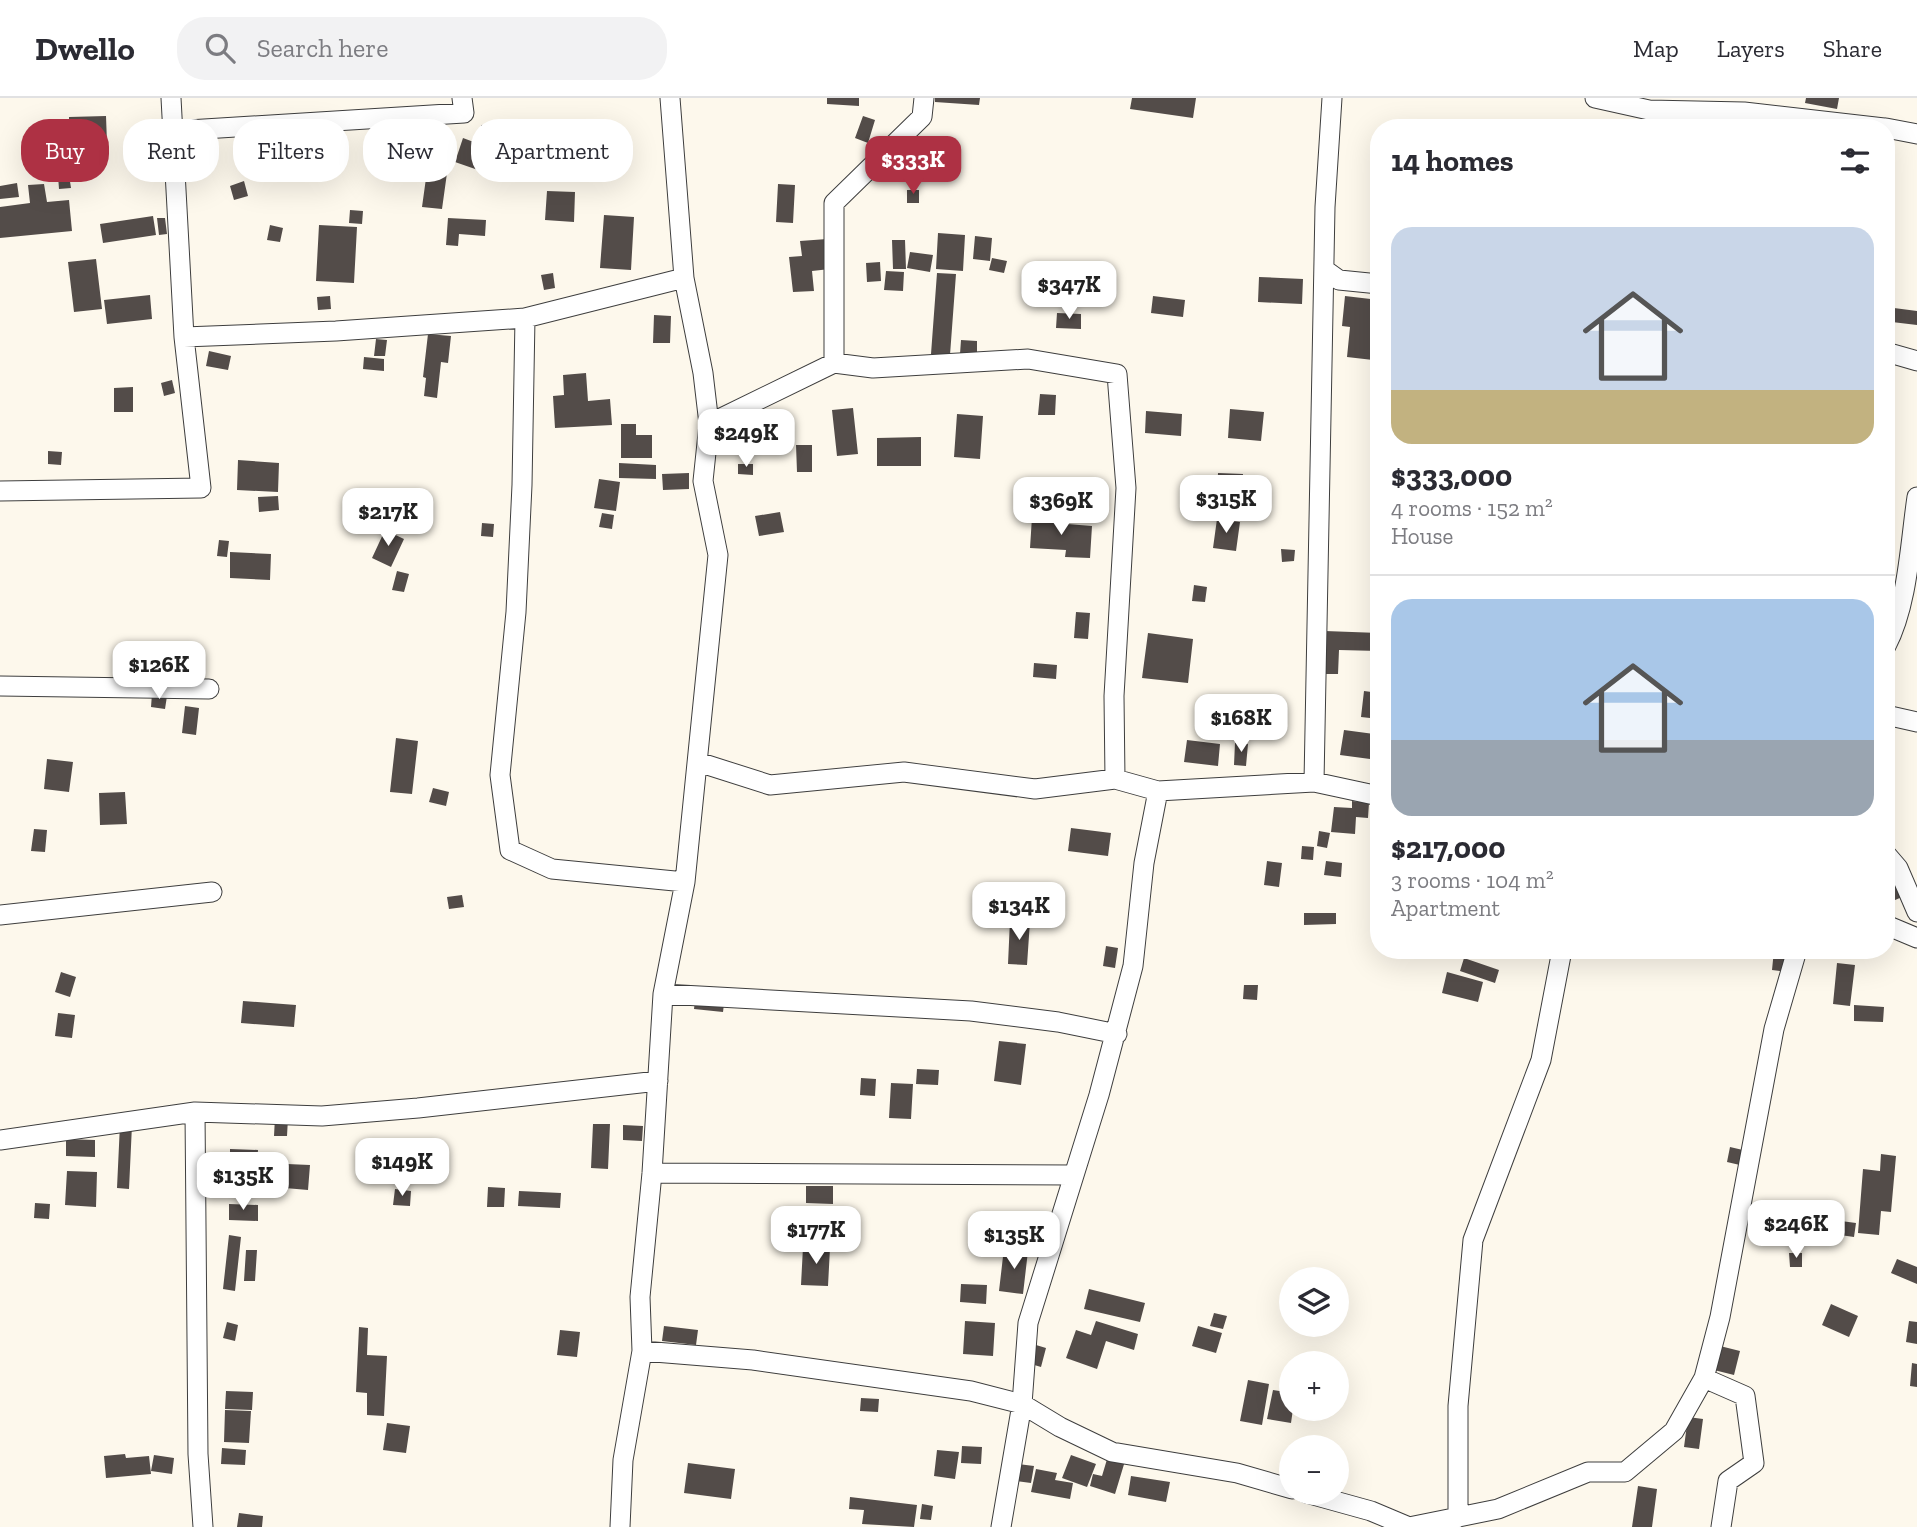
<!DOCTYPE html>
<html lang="en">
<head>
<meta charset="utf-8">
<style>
  body { margin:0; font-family:"Zilla Slab",serif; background:#f2f2f3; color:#2b2b33; height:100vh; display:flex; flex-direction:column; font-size:26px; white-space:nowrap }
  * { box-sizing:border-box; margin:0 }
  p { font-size:23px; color:#7c7c81 }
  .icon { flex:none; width:38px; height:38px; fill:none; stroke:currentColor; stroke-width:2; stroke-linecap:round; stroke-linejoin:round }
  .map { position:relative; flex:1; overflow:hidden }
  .details { position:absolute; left:1370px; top:21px; width:525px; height:840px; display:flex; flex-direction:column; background:#fff; border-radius:28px; box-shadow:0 7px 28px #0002 }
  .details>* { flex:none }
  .guide { position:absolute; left:21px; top:21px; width:665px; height:63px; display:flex; gap:14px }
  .buttons { position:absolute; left:1279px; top:1169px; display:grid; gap:14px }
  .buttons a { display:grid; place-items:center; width:70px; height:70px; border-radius:50%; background:#fff; box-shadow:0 7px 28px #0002; font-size:35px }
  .price { position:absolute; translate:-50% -60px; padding:0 16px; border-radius:14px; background:#fff; color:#222; font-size:23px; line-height:46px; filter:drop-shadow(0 2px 4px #0008) }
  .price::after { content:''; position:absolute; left:50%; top:42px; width:21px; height:16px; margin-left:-10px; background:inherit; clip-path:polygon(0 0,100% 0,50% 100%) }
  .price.selected { background:#ae3144; color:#fff }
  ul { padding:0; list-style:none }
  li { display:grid; align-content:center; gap:14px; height:371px; padding:0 21px }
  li+li { border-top:2px solid #e1e1e2 }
  li span { display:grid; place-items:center; height:217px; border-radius:21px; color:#555 }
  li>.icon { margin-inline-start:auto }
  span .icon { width:126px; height:126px; fill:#fffc; stroke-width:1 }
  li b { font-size:30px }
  h2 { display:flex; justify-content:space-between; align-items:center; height:84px; padding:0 21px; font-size:30px }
  .pill { padding:0 24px; border-radius:28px; background:#fff; box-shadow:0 7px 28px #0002; font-size:24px; line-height:63px }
  .pill.selected { background:#ae3144; color:#fff }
  header { display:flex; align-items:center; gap:42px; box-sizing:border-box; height:98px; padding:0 35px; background:#fff; border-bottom:2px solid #e1e1e2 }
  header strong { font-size:33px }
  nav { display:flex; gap:38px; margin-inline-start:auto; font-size:24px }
  .search { width:490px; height:63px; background:#f2f2f3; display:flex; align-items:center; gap:18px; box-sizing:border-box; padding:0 24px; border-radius:28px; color:#7c7c81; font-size:26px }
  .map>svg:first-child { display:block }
  .building { fill:#534c49 }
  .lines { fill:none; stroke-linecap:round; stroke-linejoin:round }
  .street-casing { stroke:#3e3e3e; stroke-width:21 }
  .street { stroke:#fff; stroke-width:19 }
</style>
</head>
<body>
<header>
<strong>Dwello</strong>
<div class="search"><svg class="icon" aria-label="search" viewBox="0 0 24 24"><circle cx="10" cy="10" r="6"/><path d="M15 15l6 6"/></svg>Search here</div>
<nav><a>Map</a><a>Layers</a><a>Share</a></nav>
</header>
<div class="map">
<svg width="1917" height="1429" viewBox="0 0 1917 1429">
  <rect width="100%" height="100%" fill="#fdf8ec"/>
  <!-- building -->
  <path class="building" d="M827,0H859V8L827,6Z
    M935,0H980L979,7L935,4Z
    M1132,0H1196L1193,20L1130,11Z
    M1806,0H1839L1837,11L1805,5Z
    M106,18L107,45L69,46V19Z
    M863,18L875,22L868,45L855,40Z
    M537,24L557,25V39L536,38Z
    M500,26L501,40L482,41L481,27Z
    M463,40L487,49L478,72L455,64Z
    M427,73L447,75L442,111L422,109Z
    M69,77L71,90L59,91L58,78Z
    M244,83L248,98L234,102L230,88Z
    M17,85L19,99L0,101V88Z
    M44,86L47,104L69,102L72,133L0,140V109L30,105L28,87Z
    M778,86L795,87L793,125L776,124Z
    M907,92H919V105H907Z
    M547,93L575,94L574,124L545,122Z
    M350,112L363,113L362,126L349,125Z
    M604,117L634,119L631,172L600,170Z
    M153,118L156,137L103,145L100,126Z
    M157,120H165L167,136L159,137Z
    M448,120L486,122L485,138L459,136L458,148L446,147Z
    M270,127L283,130L280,144L267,142Z
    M319,127L357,129L354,185L316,183Z
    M938,135L965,137L963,173L936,171Z
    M975,138L992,140L990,163L973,161Z
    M827,141L830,171L812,173L814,193L793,194L789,159L802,158L800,143Z
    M892,142H905L906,171H893Z
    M910,154L933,157L930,174L907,170Z
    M992,160L1007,163L1004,175L989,172Z
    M96,161L102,211L74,214L68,164Z
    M880,164L881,183L867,184L866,165Z
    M886,173L904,174L903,193L884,192Z
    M553,175L555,190L544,192L541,177Z
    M937,175L956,176L950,257L931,256Z
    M1259,179L1303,181L1302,206L1258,204Z
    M150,197L152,221L107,226L104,202Z
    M330,198L331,211L318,212L317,199Z
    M1153,198L1185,202L1183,219L1151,215Z
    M1345,198L1379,202L1373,262L1347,259L1350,229L1342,228Z
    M1894,210L1917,213V227L1892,224Z
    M1057,215L1081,216V231L1056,230Z
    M654,217L671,218L670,245H653Z
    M428,236L451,238L448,265L441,264L437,300L424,298L426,280L423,279Z
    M376,241L387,242L385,258H374Z
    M961,242L977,243V257L960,256Z
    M209,253L231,258L228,272L206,268Z
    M364,259L384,261V273L363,271Z
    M586,275L588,303L610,301L612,327L555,330L553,298L564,297L563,277Z
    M172,282L175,295L164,298L161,285Z
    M133,289V314H114V290Z
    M1040,296L1056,297L1055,317H1038Z
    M853,310L858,356L837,358L832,312Z
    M1230,311L1264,314L1261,343L1228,340Z
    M1146,313L1182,316L1181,338L1145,335Z
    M957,316L983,318L980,361L954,359Z
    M621,326H636V337H652V360H621Z
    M921,339V368H877V340Z
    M796,347H812V374H797Z
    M48,353L62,354L61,367L48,366Z
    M238,362L279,365L278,394L237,392Z
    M619,365L656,367V381L619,380Z
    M738,366H753V377L738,376Z
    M689,375V391L663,392L662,376Z
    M1218,375L1243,376L1242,395L1217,394Z
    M599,381L620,384L616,413L594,410Z
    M278,398L279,412L259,414L258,399Z
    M780,414L784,434L759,438L755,418Z
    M602,415L614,417L612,431L599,429Z
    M1032,419L1068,421L1067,426L1092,428L1090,460L1065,459L1066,452L1030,450Z
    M1217,421L1240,424L1236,453L1213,450Z
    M482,425L494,426L493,439L481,438Z
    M385,432L404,441L391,469L372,460Z
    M219,442L229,443L227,459L217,458Z
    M1281,451L1295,452L1294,463L1282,464Z
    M230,454L271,456L270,482L230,480Z
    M397,473L409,476L404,494L392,492Z
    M1194,487L1207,489L1205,504L1192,503Z
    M1076,514L1090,515L1088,541L1074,540Z
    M1325,533L1379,535V553L1339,552L1338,576H1323Z
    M1148,535L1193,541L1188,585L1142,580Z
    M1034,565L1057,567L1056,581L1033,579Z
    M1364,593L1379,595V621L1361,619Z
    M152,596L167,598L165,611L151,609Z
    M185,608L199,610L196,637L182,635Z
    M1344,632L1374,636L1370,661L1340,657Z
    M396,640L418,643L412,696L390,694Z
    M1187,642L1220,646L1218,668L1184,664Z
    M1235,645L1248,646L1246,668L1234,667Z
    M47,661L73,664L69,694L44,691Z
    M433,690L449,694L446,708L429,704Z
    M125,694L127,726L100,727L99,695Z
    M1352,703L1369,705L1368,720L1356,719L1355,736L1331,734L1334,709L1352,710Z
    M1071,730L1111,735L1108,758L1068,753Z
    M34,731L47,732L45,754L31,753Z
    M1319,733L1330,735L1327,750L1317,748Z
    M1302,748L1314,749L1313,762L1301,761Z
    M1267,763L1282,765L1279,789L1264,787Z
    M1326,763L1342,765L1341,779L1324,777Z
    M1894,780L1902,799L1886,806V783Z
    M1014,784L1027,785L1024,808L1011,806Z
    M462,797L464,809L449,811L447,799Z
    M1304,815H1336V826L1304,827Z
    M1010,822L1030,823L1027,867L1008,866Z
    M1106,848L1118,850L1115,870L1103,868Z
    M1774,852H1796L1794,875L1772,872Z
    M1464,860L1499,872L1495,885L1460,873Z
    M1837,865L1855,867L1850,908L1833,906Z
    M61,874L76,879L70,899L55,894Z
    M1447,874L1483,884L1478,904L1442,895Z
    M1244,887H1258L1257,902L1243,901Z
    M696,894L725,898L723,914L694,911Z
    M243,903L296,907L294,929L241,925Z
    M1854,907L1884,909L1883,924L1854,923Z
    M58,915L75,917L72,940L55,938Z
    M999,943L1026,946L1021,987L994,983Z
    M917,971L939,972L938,987L916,986Z
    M861,980L876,981L875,998L860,997Z
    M891,985L913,986L911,1021L889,1020Z
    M275,1019L288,1020L287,1038H274Z
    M120,1026L132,1027L129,1091L117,1090Z
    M593,1026H610L608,1071L591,1070Z
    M623,1027L643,1028L642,1043L623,1042Z
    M66,1041L95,1042V1059L66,1058Z
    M1730,1049L1760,1056L1757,1071L1727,1064Z
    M230,1051L258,1052L257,1068L230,1067Z
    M1881,1056L1896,1058L1891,1114L1881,1113L1879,1137L1858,1135L1863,1071L1880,1073Z
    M287,1066L310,1067L308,1092L285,1090Z
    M67,1073L97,1074L96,1109L65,1107Z
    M806,1088H833V1106L806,1105Z
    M488,1089L505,1090L504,1109H487Z
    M395,1091L411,1093L410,1108L393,1107Z
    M519,1093L561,1095L560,1110L518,1108Z
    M35,1105L50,1106L49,1121L34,1120Z
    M229,1106L258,1107V1123L229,1122Z
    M1819,1111L1833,1114L1830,1127L1816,1124Z
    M1841,1123L1856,1125L1854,1139L1840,1137Z
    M229,1137L241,1139L235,1193L223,1191Z
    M803,1149L830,1150L828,1188L801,1187Z
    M1004,1150L1028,1153L1023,1196L999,1193Z
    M246,1152H257L255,1183H244Z
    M1789,1155H1802V1169H1790Z
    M1897,1161L1917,1169V1186L1891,1175Z
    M961,1186L987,1187L986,1206L960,1204Z
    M1089,1191L1145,1205L1140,1224L1084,1211Z
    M1831,1206L1858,1218L1849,1239L1822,1227Z
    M1214,1215L1227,1218L1223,1231L1210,1228Z
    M965,1223L995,1225L993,1258L963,1256Z
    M1096,1223L1138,1236L1134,1252L1106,1243L1097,1271L1066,1260L1076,1232L1091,1237Z
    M1909,1223L1917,1224V1246L1906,1244Z
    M227,1224L238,1227L235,1243L223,1240Z
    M664,1228L698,1232L696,1247L662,1243Z
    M1198,1228L1222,1235L1216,1255L1192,1248Z
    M359,1229L368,1230L367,1257L387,1258L384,1318L367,1317V1295L356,1294Z
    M560,1232L580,1234L577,1259L557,1257Z
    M1036,1247L1046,1250L1041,1269L1031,1266Z
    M1716,1247L1740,1253L1734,1277L1710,1271Z
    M1912,1265L1917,1266V1289L1910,1288Z
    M1248,1282L1269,1286L1262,1327L1240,1323Z
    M1273,1292L1292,1295L1293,1311L1291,1325L1267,1321Z
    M226,1293L253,1294L252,1312L225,1311Z
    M861,1300L879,1301L878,1314L860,1313Z
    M225,1312L251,1313L249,1345L224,1344Z
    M1688,1319L1703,1321L1699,1351L1684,1349Z
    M387,1325L410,1328L406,1355L383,1352Z
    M962,1348L982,1349L981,1366L961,1365Z
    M222,1350L246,1352L245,1367L221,1366Z
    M937,1352L959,1354L955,1381L934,1378Z
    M125,1356L126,1360L149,1358L151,1376L106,1380L104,1358Z
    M154,1357L174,1360L172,1376L151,1373Z
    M1071,1357L1096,1366L1087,1389L1062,1380Z
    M1108,1358L1125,1363L1115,1396L1090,1388L1093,1376L1102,1378Z
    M688,1365L735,1371L731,1401L684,1395Z
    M1018,1366L1034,1368L1031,1385L1016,1383Z
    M1036,1371L1057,1375L1055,1382L1073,1385L1070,1401L1031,1394Z
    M1131,1378L1170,1384L1166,1404L1128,1397Z
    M1638,1388L1657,1391L1652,1429H1632Z
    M850,1399L917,1407L914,1429L862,1426L864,1412L849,1411Z
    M922,1406L933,1408L931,1422L920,1421Z
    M239,1415L263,1418L262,1429H237Z"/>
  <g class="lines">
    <!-- street casing -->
    <g class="street-casing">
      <path id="street" d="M1595,0L1649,12L1744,14L1884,30
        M1886,30L1917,36
        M172,33L464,15L462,0
        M1325,172L1339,182L1379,186
        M525,220L522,387L516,514L500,677L510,752L552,771L685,784
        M184,239L336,233L525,220L684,180
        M1886,254L1917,263
        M834,265V105L922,19L924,0
        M709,326L834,265L873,270L1028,261L1117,276L1126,390L1114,598L1115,681
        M0,393L201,390L184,239L171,0
        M1886,548C1908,506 1910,446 1917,399
        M0,588L209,591
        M1886,617L1917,624
        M698,664L770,687L904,674L1035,691L1115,681L1158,693L1314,684L1379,698
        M1314,684L1325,109L1332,0
        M1886,756L1898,770L1917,814
        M0,817L212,794
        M1886,827L1917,840
        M663,896L971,913L1058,924L1117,936
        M195,1014L198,1356L203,1429
        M0,1042L195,1014L322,1018L418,1010L658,983
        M652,1075L1073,1077
        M642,1253L753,1262L971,1293L1022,1306L1060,1329L1112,1354L1237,1375L1292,1391
        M1704,1280L1745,1298L1754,1365L1728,1383L1721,1429
        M1306,1395L1371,1413L1409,1429L1498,1411L1588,1374H1625L1674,1333L1704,1280L1720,1219L1774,931L1797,852
        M1450,1428L1458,1417V1308L1473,1142L1541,962L1562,852
        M620,1429L623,1362L642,1253L640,1199L652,1075L663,896L685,784L718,457L703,383L709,326L703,275L684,180L670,0
        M1001,1429L1022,1306L1028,1225L1099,997L1133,868L1144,765L1158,693"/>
    </g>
    <!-- street -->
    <use href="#street" class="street"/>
  </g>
</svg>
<div class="buttons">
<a><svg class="icon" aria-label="layers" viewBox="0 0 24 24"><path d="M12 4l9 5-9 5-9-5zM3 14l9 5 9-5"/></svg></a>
<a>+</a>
<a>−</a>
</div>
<b class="price selected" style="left:913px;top:98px">$333K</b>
<b class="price" style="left:1069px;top:223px">$347K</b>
<b class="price" style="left:746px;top:371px">$249K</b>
<b class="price" style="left:1226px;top:437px">$315K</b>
<b class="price" style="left:1061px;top:439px">$369K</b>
<b class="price" style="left:388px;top:450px">$217K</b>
<b class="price" style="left:159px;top:603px">$126K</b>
<b class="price" style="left:1241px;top:656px">$168K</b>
<b class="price" style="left:1019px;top:844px">$134K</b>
<b class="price" style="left:402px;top:1100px">$149K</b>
<b class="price" style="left:243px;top:1114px">$135K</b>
<b class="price" style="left:1796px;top:1162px">$246K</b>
<b class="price" style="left:816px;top:1168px">$177K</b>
<b class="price" style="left:1014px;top:1173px">$135K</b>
<div class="guide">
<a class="pill selected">Buy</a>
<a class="pill">Rent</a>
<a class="pill">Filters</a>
<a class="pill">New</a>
<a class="pill">Apartment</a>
</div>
<section class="details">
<h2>14 homes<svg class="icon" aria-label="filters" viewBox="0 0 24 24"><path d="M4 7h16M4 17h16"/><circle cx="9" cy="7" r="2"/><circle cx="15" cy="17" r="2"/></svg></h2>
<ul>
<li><span style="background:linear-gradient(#c9d6e8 75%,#c2b280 0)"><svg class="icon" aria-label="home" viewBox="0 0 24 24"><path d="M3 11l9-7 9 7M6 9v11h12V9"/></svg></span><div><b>$333,000</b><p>4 rooms · 152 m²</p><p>House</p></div></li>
<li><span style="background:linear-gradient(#a9c7e8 65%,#9aa5b1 0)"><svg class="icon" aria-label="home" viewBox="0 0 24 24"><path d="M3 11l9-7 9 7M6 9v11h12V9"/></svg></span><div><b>$217,000</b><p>3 rooms · 104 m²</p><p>Apartment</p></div></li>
</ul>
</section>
</div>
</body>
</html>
